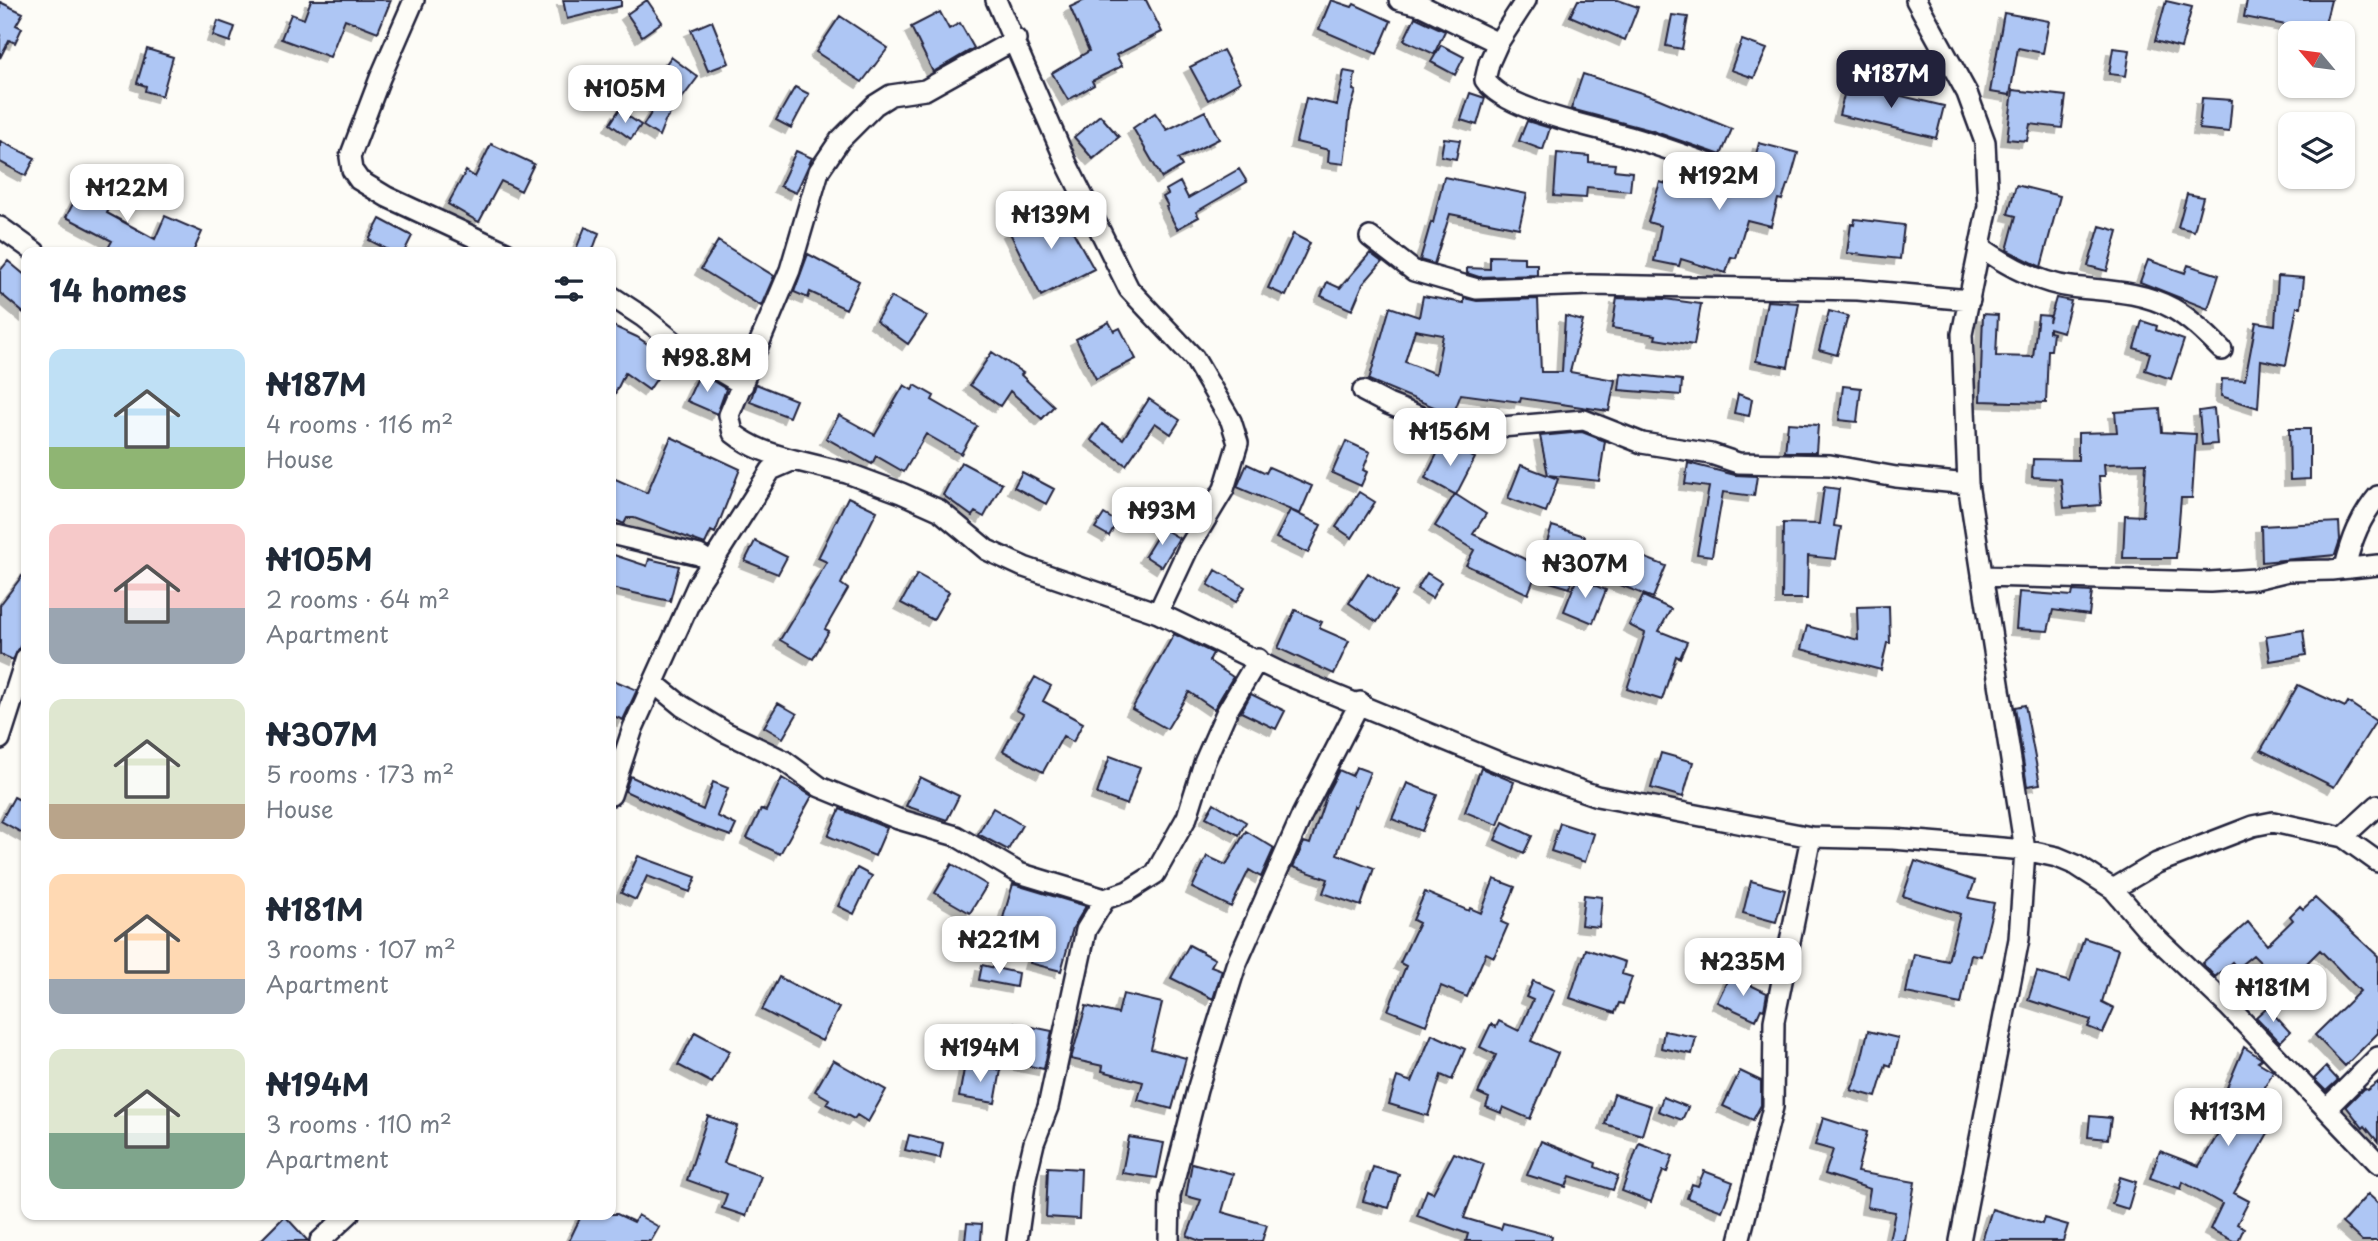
<!DOCTYPE html>
<html lang="en">
<head>
<meta charset="utf-8">
<style>
  body { margin:0; font-family:"Playpen Sans",sans-serif; background:#f6f6f7; color:#1f2937; height:100vh; display:flex; flex-direction:column; font-size:26px; white-space:nowrap }
  * { box-sizing:border-box; margin:0 }
  p { font-size:23px; color:#747a83 }
  .icon { flex:none; width:38px; height:38px; fill:none; stroke:currentColor; stroke-width:2; stroke-linecap:round; stroke-linejoin:round }
  .map { position:relative; flex:1; overflow:hidden }
  .details { position:absolute; left:21px; top:247px; width:595px; height:973px; display:flex; flex-direction:column; background:#fff; border-radius:14px; box-shadow:0 2px 5px #0004 }
  .details>* { flex:none }
  .needle { width:46px; rotate:299deg }
  .tools { position:absolute; left:2278px; top:21px; display:grid; gap:14px }
  .tools a { display:grid; place-items:center; width:77px; height:77px; border-radius:14px; background:#fff; box-shadow:0 2px 5px #0004; font-size:35px }
  .price { position:absolute; translate:-50% -60px; padding:0 16px; border-radius:14px; background:#fff; color:#222; font-size:23px; line-height:46px; filter:drop-shadow(0 2px 4px #0008) }
  .price::after { content:''; position:absolute; left:50%; top:42px; width:21px; height:16px; margin-left:-10px; background:inherit; clip-path:polygon(0 0,100% 0,50% 100%) }
  .price.on { background:#22223b; color:#fff }
  ul { padding:0; list-style:none }
  li { display:flex; align-items:center; gap:21px; height:175px; padding:0 28px }
  li span { display:grid; place-items:center; flex:none; width:196px; height:140px; border-radius:14px; color:#555 }
  li>.icon { margin-inline-start:auto }
  span .icon { width:84px; height:84px; fill:#fffc; stroke-width:1 }
  li b { font-size:30px }
  h2 { display:flex; justify-content:space-between; align-items:center; height:84px; padding:0 28px; font-size:30px }
  .map>svg:first-child { display:block }
  .building { fill:#aec6f4; stroke:#22223b; stroke-width:2; fill-rule:evenodd; filter:url(#shadow) }
  .lines { fill:none; stroke-linecap:round; stroke-linejoin:round }
  .minor-casing { stroke:#22223b; stroke-width:24 }
  .minor { stroke:#fdfcf7; stroke-width:19 }
</style>
</head>
<body>
<div class="map">
<svg width="2378" height="1241" viewBox="0 0 2378 1241">
  <defs>
    <filter id="shadow"><feDropShadow dx="-6" dy="6" stdDeviation="0" flood-color="#0004"/></filter>
  </defs>
  <rect width="100%" height="100%" fill="#fdfcf7"/>
  <filter id="ink" filterUnits="userSpaceOnUse"><feTurbulence type="fractalNoise" baseFrequency=".0143" numOctaves="2"/><feDisplacementMap in="SourceGraphic" scale="14" xChannelSelector="R" yChannelSelector="G"/><feConvolveMatrix kernelMatrix="1 2 1 2 8 2 1 2 1" color-interpolation-filters="sRGB"/></filter>
  <g filter="url(#ink)">
    <!-- building -->
    <path class="building" d="M311,0H391L378,32L345,19L330,57L281,39L291,14L304,19Z
      M563,0H621V6L567,19Z
      M647,0L662,22L642,36L627,14Z
      M1085,0H1146L1162,32L1116,55L1122,66L1092,81L1094,85L1068,100L1052,73L1089,51L1070,7Z
      M1331,0L1352,7L1354,4L1391,21L1377,54L1319,29Z
      M1578,0H1618L1638,7L1625,40L1570,16Z
      M2247,0H2331L2323,32L2244,17Z
      M2166,1L2192,7L2181,48L2155,41Z
      M0,2L23,13L16,25L22,28L15,43L9,40L0,58Z
      M940,12L949,29L960,23L974,48L933,72L911,27Z
      M2004,13L2049,21L2043,53L2018,48L2010,95L1990,92Z
      M1672,15L1688,17L1682,49L1666,46Z
      M840,16L888,48L862,82L816,52Z
      M1415,17L1445,31L1434,54L1404,40Z
      M218,21L235,27L230,42L213,36Z
      M712,21L729,63L708,71L691,30Z
      M1742,40L1767,49L1754,78L1731,70Z
      M1441,45L1464,57L1455,75L1431,62Z
      M2113,48L2130,50L2126,76L2109,74Z
      M147,49L173,57L162,96L145,91L146,86L137,83Z
      M1223,50L1240,82L1208,100L1190,67Z
      M671,57L698,77L665,121L659,136L643,126L661,97L649,88Z
      M1344,71L1355,73L1353,90L1356,91L1350,112L1344,164L1328,162L1329,150L1296,142L1306,98L1337,105Z
      M1583,74L1657,98L1732,129L1721,155L1650,130L1571,109Z
      M1847,83L1944,106L1936,138L1839,115Z
      M795,87L809,94L791,128L776,120Z
      M2013,90L2066,96L2062,128L2030,124L2027,141L2007,139Z
      M1470,93L1485,98L1477,125L1461,120Z
      M2202,98L2232,100L2229,132L2199,129Z
      M619,110L641,125L631,139L610,124Z
      M1205,111L1219,139L1178,159L1182,166L1162,178L1133,128L1155,113L1167,130Z
      M1100,115L1119,137L1093,159L1074,137Z
      M1527,121L1550,128L1543,150L1519,141Z
      M1444,138L1460,140L1456,159L1441,156Z
      M0,141L35,158L26,176L0,162Z
      M1759,143L1798,153L1789,185H1787L1782,200L1778,199L1771,226L1747,220L1736,258L1731,257L1726,273L1681,259L1679,266L1654,261L1661,226L1648,222L1660,182L1696,193L1702,174L1731,185H1748Z
      M491,144L534,164L521,191L501,181L479,222L448,204L466,171L475,177Z
      M796,151L812,158L796,193L780,186Z
      M1557,153L1589,156V162L1615,164L1614,170L1632,172L1630,191L1587,187L1586,198L1554,196Z
      M1239,169L1247,182L1196,212L1199,217L1177,229L1166,207L1168,206L1163,197L1168,194L1166,190L1180,182L1188,198Z
      M88,175L118,191L107,213L155,239L165,216L202,232L193,252H106L112,241L66,217Z
      M1444,177L1527,194L1519,228L1450,214L1434,264L1420,260L1431,222L1433,223Z
      M2016,185L2060,196L2041,267L2007,250L2016,216L2008,214Z
      M2187,194L2203,197L2194,231L2178,227Z
      M1058,205L1094,269L1041,296L1009,231Z
      M380,219L412,236L404,252H392L369,240Z
      M1855,219L1904,225L1900,259L1847,253L1851,224L1854,225Z
      M2100,226L2118,231L2107,271L2088,266Z
      M585,227L599,233L592,252H575Z
      M1293,234L1310,243L1286,296L1268,288Z
      M718,241L774,276L761,306L701,269Z
      M1370,253L1382,262L1363,284L1352,310L1321,296L1327,282L1340,288Z
      M808,254L859,281L846,309L810,292L808,298L794,292Z
      M1490,256L1524,257V264H1537V275L1479,277L1467,273V268L1490,269Z
      M2148,260L2185,273L2188,265L2219,275L2208,309L2140,282Z
      M8,261L26,276V315L0,293V271Z
      M2278,276L2304,278L2301,307H2297L2286,365L2261,360L2258,408L2221,396L2222,379L2245,380L2256,322L2275,325Z
      M1423,296L1464,303V298L1477,301L1538,299L1541,372H1562L1565,316L1583,321L1570,372L1615,380L1609,411L1521,398L1520,402L1461,394L1453,415L1369,380L1390,307L1419,317ZM1415,330L1443,335L1436,374L1405,362Z
      M891,297L927,316L908,344L876,321Z
      M1617,298L1665,299L1701,304L1694,345L1655,339L1656,335L1612,328Z
      M2056,298L2071,301L2063,332L2049,328V332L2053,333L2051,350H2048L2046,403L1980,401L1983,314L1998,315L1996,356L2033,357L2038,315L2050,316L2049,322Z
      M1767,301L1799,303L1788,367L1756,361Z
      M1829,311L1848,316L1837,355L1819,350Z
      M2142,321L2157,326L2156,330L2184,340L2171,379L2145,370L2150,353L2134,348Z
      M1109,322L1114,331L1120,328L1136,359L1096,379L1076,339Z
      M611,325L637,337L670,359L649,390L625,373L611,402Z
      M992,352L1023,373L1021,375L1054,406L1042,419L1010,391L1000,406L970,385Z
      M700,373L726,389L717,414L687,401Z
      M1621,373L1682,380L1681,395L1619,390Z
      M756,384L796,400L789,417L750,402Z
      M904,385L912,390L915,385L934,396L932,400L977,426L961,454L926,434L904,472L876,456L872,464L826,438L839,415L875,435Z
      M1843,386L1861,388L1857,422L1839,420Z
      M1738,394L1752,399L1749,416L1734,413Z
      M1149,399L1180,420L1171,434L1155,423L1126,465L1091,440L1102,424L1123,439Z
      M2160,409L2162,432L2196,434L2192,498H2181L2176,558H2123L2125,515L2143,516L2146,463L2104,464L2105,476H2099L2101,505L2064,508L2061,479L2032,477L2033,459L2078,460V433L2117,432L2115,412Z
      M2214,409L2217,444L2202,445L2199,411Z
      M1788,423L1818,425L1816,452H1785Z
      M2289,429H2310V479L2290,480Z
      M1582,432L1605,441L1599,481L1548,475L1540,436Z
      M671,437L740,469L715,533L711,531L705,544L634,518H627L624,524L611,518V477L647,493Z
      M1346,441L1370,452L1363,470L1367,472L1361,486L1332,473Z
      M1443,442L1475,458L1456,495L1425,478Z
      M961,462L1002,484L984,517L975,512L972,516L943,495Z
      M1688,463L1735,475L1757,476L1754,496L1723,492L1712,556L1697,554L1709,487L1685,484Z
      M1247,464L1266,473L1269,467L1312,486L1300,514L1237,487Z
      M1521,465L1558,479L1546,512L1508,498Z
      M1022,472L1054,489L1046,504L1014,487Z
      M1824,487L1839,489L1834,526L1841,527L1836,559L1808,556L1807,599H1782L1783,523L1819,524Z
      M1359,492L1375,502L1352,538L1336,527Z
      M1455,494L1486,514L1473,534L1539,566L1528,594L1466,565L1474,550L1435,526Z
      M848,497L877,511L841,584L848,589L825,629L829,631L813,659L780,640L827,562L818,558Z
      M1290,510L1321,525L1308,553L1276,538Z
      M1104,514L1117,522L1109,536L1095,528Z
      M2339,522L2340,540L2335,555L2262,562L2261,526Z
      M1552,526L1585,536L1570,588L1536,578Z
      M1162,528L1179,538L1162,567L1145,556Z
      M755,541L787,557L778,574L745,561Z
      M1623,549L1666,566L1653,598L1610,581Z
      M611,554L647,566L649,559L679,566L670,601L611,588Z
      M1216,570L1245,587L1236,602L1208,585Z
      M26,571V635L13,660L0,654V605Z
      M1368,573L1397,592L1377,622L1349,603Z
      M1427,573L1441,582L1432,598L1417,589Z
      M917,574L949,592L933,620L901,603Z
      M1577,578L1606,590L1593,623L1564,611Z
      M2073,591L2092,592L2089,615L2053,610L2048,631L2016,629L2019,592L2072,596Z
      M1643,596L1671,609L1659,631L1687,642L1680,658L1676,656L1662,700L1627,689L1645,633L1629,625Z
      M1889,606L1890,643H1887L1881,670L1801,649L1807,626L1858,640L1857,607Z
      M1295,610L1322,622L1319,628L1349,641L1334,674L1278,648Z
      M2303,630L2306,655L2270,661L2266,636Z
      M1174,634L1213,653L1209,661L1233,677L1214,709L1189,692L1167,729L1132,709Z
      M1035,677L1051,686L1043,701L1083,723L1073,742L1063,736L1043,772L1003,751L1023,714L1016,710Z
      M611,679L637,690L623,720L611,715Z
      M2298,685L2345,707L2348,702L2376,721L2334,787L2261,750Z
      M1251,694L1285,711L1276,729L1241,712Z
      M778,703L797,714L783,738L764,727Z
      M2025,705L2040,784L2027,786L2015,707Z
      M1661,753L1693,762L1683,797L1651,788Z
      M1110,756L1140,767L1127,805L1097,794Z
      M1356,767L1370,772L1356,807L1354,806L1337,854L1374,868L1361,906L1323,893L1328,879L1293,867L1304,842L1310,844L1328,791L1339,770L1352,776Z
      M1481,768L1514,782L1498,825L1465,812Z
      M630,776L703,810L713,782L728,788L717,816L736,825L731,836L693,823L625,791Z
      M920,777L959,796L947,820L906,806Z
      M782,778L812,796L780,854L747,838L761,809L766,811Z
      M1407,783L1437,795L1422,831L1392,819Z
      M14,797L26,803V835L1,821Z
      M1214,803L1246,822L1239,835L1206,817Z
      M993,808L1022,825L1008,850L978,834Z
      M840,809L887,828L875,856L828,836Z
      M1503,822L1532,836L1524,853L1495,840Z
      M1560,823L1594,834L1585,862L1551,851Z
      M1246,831L1274,848L1261,877L1249,870L1231,907L1192,888L1207,856L1226,865Z
      M638,856L696,877L690,892L647,876L636,900L621,893Z
      M1915,861L1975,881L1969,898L1994,903L1981,956L1971,954L1961,1004L1906,993L1914,954L1948,961L1960,914L1903,896Z
      M952,864L987,885L970,913L935,893Z
      M857,868L872,876L854,914L838,906Z
      M1494,879L1515,887L1501,922L1508,925L1494,957L1486,953L1467,997L1441,986L1426,1025L1388,1010L1406,966L1400,963L1419,923L1413,920L1425,892L1469,911L1470,908L1481,913Z
      M1751,881L1785,890L1776,922L1743,913Z
      M1013,884L1086,906L1073,928L1061,971L1030,963L1040,928L1003,918Z
      M1584,895L1602,897L1599,927L1581,925Z
      M2315,898L2378,956V1033L2345,1066L2315,1035L2360,991L2320,950L2284,986L2253,955L2237,968L2232,962L2215,977L2202,963L2248,922L2267,945L2293,920L2290,916L2300,906L2303,909Z
      M2084,938L2118,949L2102,1002L2114,1008L2103,1033L2088,1027L2091,1020L2028,1000L2037,972L2070,982Z
      M1189,945L1215,959L1211,966L1222,970L1213,999L1171,978Z
      M1586,949L1625,962L1622,974L1632,977L1623,1004L1619,1003L1615,1013L1570,998Z
      M982,965L1018,973L1016,987L979,980Z
      M1730,975L1767,993L1764,1010L1761,1009L1756,1020L1717,1002Z
      M779,977L839,1008L822,1041L762,1010Z
      M1533,981L1554,990L1531,1041L1558,1053L1530,1119L1503,1107L1501,1113L1486,1107L1489,1098L1478,1093L1496,1055L1480,1047L1491,1024L1496,1027L1499,1021L1519,1031L1533,1000L1526,997Z
      M1123,994L1162,1003L1151,1049L1186,1058L1172,1109L1138,1100L1143,1082L1102,1071L1103,1066L1071,1059L1086,1006L1118,1014Z
      M2267,1007L2290,1032L2280,1042L2256,1017Z
      M1013,1023L1052,1031L1044,1069L1005,1061Z
      M1664,1031L1696,1037L1692,1054L1661,1048Z
      M1868,1031L1898,1038L1891,1066L1886,1064L1876,1097L1851,1090L1858,1074Z
      M695,1032L730,1051L712,1083L678,1065Z
      M1432,1034L1465,1049L1452,1080L1441,1075L1428,1116L1389,1104L1397,1077L1412,1082Z
      M2244,1047L2262,1059L2258,1062L2273,1071L2257,1103L2276,1119L2234,1193L2249,1201L2237,1224L2244,1228L2238,1241H2233L2210,1229L2222,1204L2183,1182L2181,1189L2150,1178L2160,1151L2199,1166L2232,1111L2220,1104Z
      M833,1060L886,1090L868,1122L857,1115L854,1119L826,1104L829,1099L815,1091Z
      M965,1064L1001,1070L995,1103L959,1097Z
      M2326,1067L2338,1080L2326,1091L2314,1079Z
      M1740,1071L1761,1081V1105L1753,1120L1723,1106Z
      M2378,1082V1142L2365,1126L2363,1128L2346,1106L2364,1088L2367,1090Z
      M1614,1094L1651,1106L1642,1135L1605,1124Z
      M1663,1097L1688,1107L1682,1120L1658,1111Z
      M708,1116L737,1126L724,1163L761,1176L746,1216L722,1208L727,1194L687,1180Z
      M2090,1116L2111,1118L2108,1139L2088,1137Z
      M1823,1118L1867,1132L1857,1172L1915,1182L1905,1241H1889L1895,1212L1867,1207L1870,1189L1825,1174L1833,1150L1815,1145Z
      M909,1135L943,1143L940,1158L905,1150Z
      M1129,1137L1164,1143L1157,1178L1122,1173Z
      M1541,1141L1596,1163L1595,1167L1618,1176L1613,1190L1570,1176L1566,1187L1527,1175Z
      M1639,1143L1673,1156L1667,1172L1663,1171L1651,1202L1622,1191Z
      M1454,1153L1484,1164L1464,1218L1501,1229L1503,1223L1552,1236L1551,1241H1466L1468,1234L1417,1216L1427,1190L1433,1193Z
      M1192,1163L1233,1174L1222,1212L1267,1225L1262,1241H1200L1187,1236L1201,1200L1186,1196Z
      M1048,1167L1081,1169L1079,1219L1046,1217Z
      M1373,1167L1399,1174L1389,1208L1363,1201Z
      M1704,1171L1733,1182L1722,1211L1687,1198L1692,1184L1698,1186Z
      M2120,1177L2136,1182L2128,1209L2112,1204Z
      M2368,1194L2378,1203V1241H2362L2342,1223Z
      M1992,1209L2042,1224L2044,1218L2068,1225L2063,1241H1982Z
      M582,1214H617L634,1222L638,1215L659,1227L651,1241H569Z
      M285,1216L308,1241H260Z
      M967,1223L982,1224L981,1241H965Z"/>
    <g class="lines">
      <!-- minor casing -->
      <g class="minor-casing">
        <path id="minor" d="M414,0L380,78L350,157L352,170L359,180L387,197L506,252
          M996,0L1067,164L1129,289L1194,358L1231,421L1238,443L1224,489L1188,549L1158,613
          M1399,0L1422,6L1498,43
          M1526,0L1498,43L1489,63L1485,80C1505,111 1597,127 1633,138C1667,148 1701,161 1735,173
          M1916,0L1967,93L1985,142L1988,206L1962,334L1968,484L2025,850L2019,939L1960,1241
          M0,227L35,252
          M1370,237L1414,271L1477,289L1591,285L1858,290L1970,300
          M1982,248C2008,266 2040,283 2071,287C2106,291 2141,291 2172,308C2191,319 2206,334 2222,350
          M611,296L643,317L683,349L743,385
          M1363,391L1388,404L1441,425L1466,430L1584,420L1642,443L1711,454L1738,463L1830,465L1896,477L1968,484
          M794,460C771,454 752,448 733,433L729,415L790,270L819,171L840,140L875,105L891,95L925,90L1016,39
          M611,534L699,555L712,563L771,470L794,460L847,473L901,493L939,510L987,550L1024,567L1158,613L1284,674L1501,763L1597,796L1811,837L1893,839L2025,850L2057,857L2076,865L2113,889L2148,930L2228,1006L2378,1163
          M2345,567C2352,539 2360,518 2378,496
          M1982,576L2210,582L2255,579L2288,571L2331,570L2378,565
          M655,684L682,706L725,732L783,760L820,787L898,819L956,836L1019,873L1105,899
          M0,739L26,658
          M611,795L633,728L698,584L712,563
          M2343,837L2378,805
          M2113,889L2157,863L2253,826L2273,822L2343,837L2378,862
          M2328,1107L2378,1057
          M320,1241L349,1214
          M1017,1241L1026,1177L1034,1143L1048,1107L1086,930L1105,899L1128,891L1155,874L1187,817L1204,763L1226,713L1258,659
          M1169,1241L1170,1196L1197,1090L1236,965L1302,815L1360,702
          M1739,1241L1773,1107L1774,1021L1811,837"/>
      </g>
      <!-- minor -->
      <use href="#minor" class="minor"/>
    </g>
  </g>
</svg>
<div class="tools">
<a><svg class="needle" viewBox="-14 -14 28 28"><path d="M0-13l5 13h-10z" fill="#e53935"/><path d="M0 13l5-13h-10z" fill="#747a83"/></svg></a>
<a><svg class="icon" aria-label="layers" viewBox="0 0 24 24"><path d="M12 4l9 5-9 5-9-5zM3 14l9 5 9-5"/></svg></a>
</div>
<b class="price on" style="left:1891px;top:110px">₦187M</b>
<b class="price" style="left:625px;top:125px">₦105M</b>
<b class="price" style="left:1719px;top:212px">₦192M</b>
<b class="price" style="left:127px;top:224px">₦122M</b>
<b class="price" style="left:1051px;top:251px">₦139M</b>
<b class="price" style="left:707px;top:394px">₦98.8M</b>
<b class="price" style="left:1450px;top:468px">₦156M</b>
<b class="price" style="left:1162px;top:547px">₦93M</b>
<b class="price" style="left:1585px;top:600px">₦307M</b>
<b class="price" style="left:999px;top:976px">₦221M</b>
<b class="price" style="left:1743px;top:998px">₦235M</b>
<b class="price" style="left:2273px;top:1024px">₦181M</b>
<b class="price" style="left:980px;top:1084px">₦194M</b>
<b class="price" style="left:2228px;top:1148px">₦113M</b>
<section class="details">
<h2>14 homes<svg class="icon" aria-label="filters" viewBox="0 0 24 24"><path d="M4 7h16M4 17h16"/><circle cx="9" cy="7" r="2"/><circle cx="15" cy="17" r="2"/></svg></h2>
<ul>
<li><span style="background:linear-gradient(#bfe0f5 70%,#8fb573 0)"><svg class="icon" aria-label="home" viewBox="0 0 24 24"><path d="M3 11l9-7 9 7M6 9v11h12V9"/></svg></span><div><b>₦187M</b><p>4 rooms · 116 m²</p><p>House</p></div></li>
<li><span style="background:linear-gradient(#f6c9c9 60%,#9aa5b1 0)"><svg class="icon" aria-label="home" viewBox="0 0 24 24"><path d="M3 11l9-7 9 7M6 9v11h12V9"/></svg></span><div><b>₦105M</b><p>2 rooms · 64 m²</p><p>Apartment</p></div></li>
<li><span style="background:linear-gradient(#dfe7d0 75%,#b9a48a 0)"><svg class="icon" aria-label="home" viewBox="0 0 24 24"><path d="M3 11l9-7 9 7M6 9v11h12V9"/></svg></span><div><b>₦307M</b><p>5 rooms · 173 m²</p><p>House</p></div></li>
<li><span style="background:linear-gradient(#ffd9b3 75%,#9aa5b1 0)"><svg class="icon" aria-label="home" viewBox="0 0 24 24"><path d="M3 11l9-7 9 7M6 9v11h12V9"/></svg></span><div><b>₦181M</b><p>3 rooms · 107 m²</p><p>Apartment</p></div></li>
<li><span style="background:linear-gradient(#dfe7d0 60%,#7fa58c 0)"><svg class="icon" aria-label="home" viewBox="0 0 24 24"><path d="M3 11l9-7 9 7M6 9v11h12V9"/></svg></span><div><b>₦194M</b><p>3 rooms · 110 m²</p><p>Apartment</p></div></li>
</ul>
</section>
</div>
</body>
</html>
